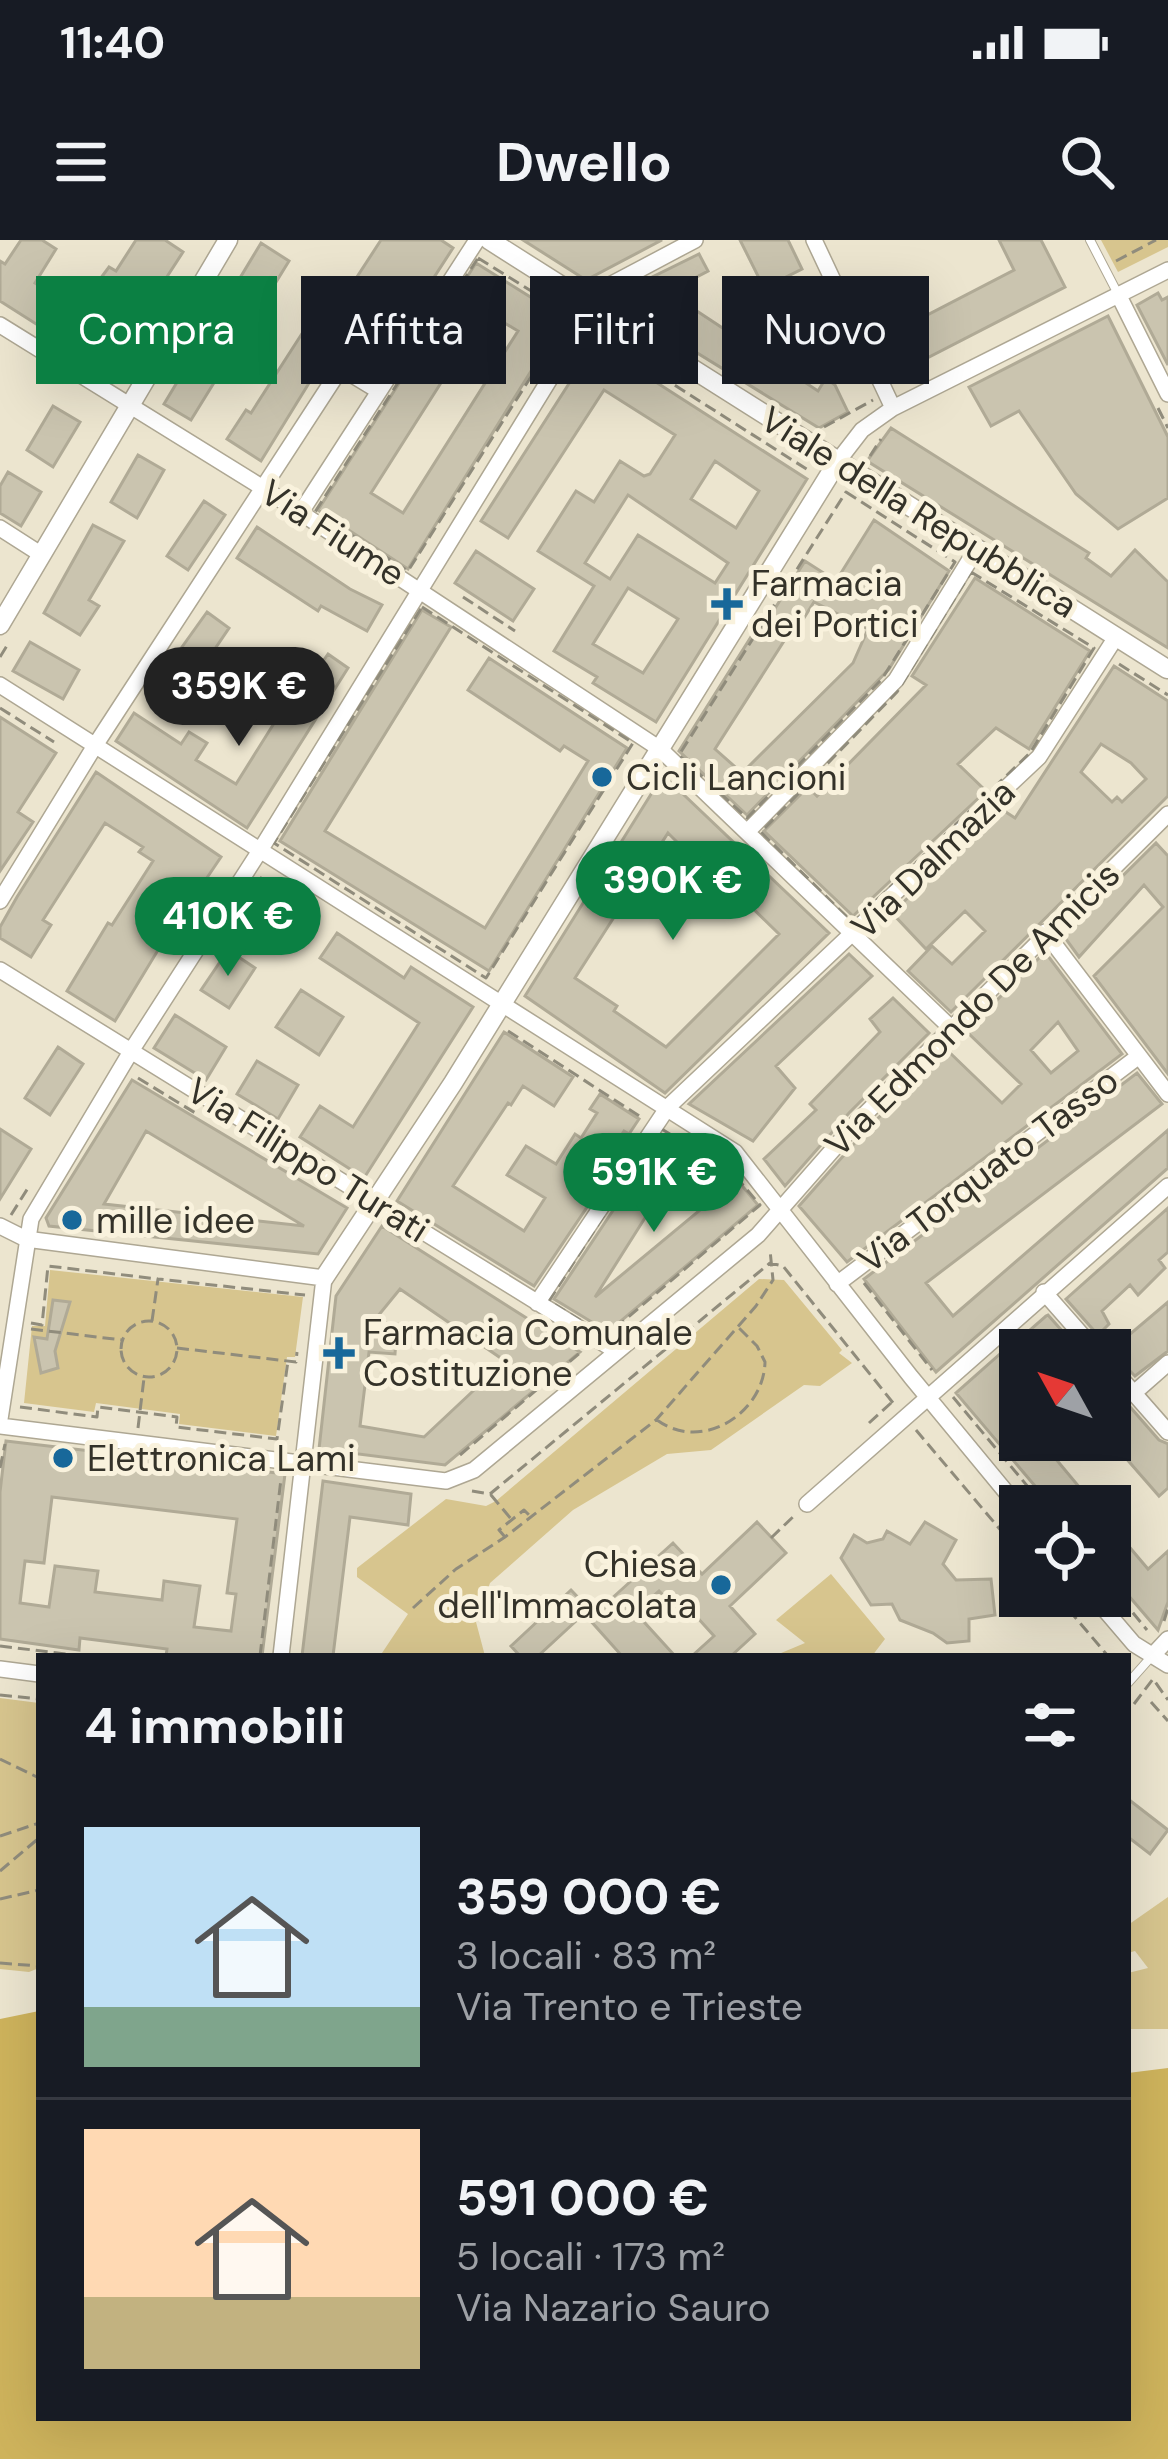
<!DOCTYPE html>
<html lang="it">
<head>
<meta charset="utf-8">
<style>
  body { margin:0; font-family:"DM Sans",sans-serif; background:#242831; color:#f1f3f6; height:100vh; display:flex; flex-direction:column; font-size:45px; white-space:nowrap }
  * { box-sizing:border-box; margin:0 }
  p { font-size:39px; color:#9ea1a6 }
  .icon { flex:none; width:66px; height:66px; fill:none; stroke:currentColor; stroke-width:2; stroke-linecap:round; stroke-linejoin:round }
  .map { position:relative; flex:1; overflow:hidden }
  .drawer { position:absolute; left:36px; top:1413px; width:1095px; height:768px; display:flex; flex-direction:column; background:#171b24; border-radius:0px; box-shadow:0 12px 48px #0002 }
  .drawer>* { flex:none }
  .banner { position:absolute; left:36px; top:36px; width:1098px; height:108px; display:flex; gap:24px }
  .needle { width:78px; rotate:310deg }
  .tools { position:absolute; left:999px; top:1089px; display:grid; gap:24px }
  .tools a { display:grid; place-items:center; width:132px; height:132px; border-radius:0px; background:#171b24; box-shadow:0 12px 48px #0002; font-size:60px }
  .price { position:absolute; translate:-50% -102px; padding:0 27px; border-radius:42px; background:#0b8043; color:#fff; font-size:39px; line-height:78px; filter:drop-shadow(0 3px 6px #0008) }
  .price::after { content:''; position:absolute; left:50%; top:72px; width:36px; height:27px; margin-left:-18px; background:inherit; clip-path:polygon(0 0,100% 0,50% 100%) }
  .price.on { background:#222; color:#fff }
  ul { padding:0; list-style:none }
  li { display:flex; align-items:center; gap:36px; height:300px; padding:0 48px }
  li+li { border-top:3px solid #363941 }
  li span { display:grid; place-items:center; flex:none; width:336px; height:240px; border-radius:0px; color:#555 }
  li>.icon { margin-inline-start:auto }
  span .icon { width:144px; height:144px; fill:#fffc; stroke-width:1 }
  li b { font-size:51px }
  h2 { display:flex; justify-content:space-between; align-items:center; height:144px; padding:0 48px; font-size:51px }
  .tag { padding:0 42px; border-radius:0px; background:#171b24; box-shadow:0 12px 48px #0002; font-size:42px; line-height:108px }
  .tag.on { background:#0b8043; color:#fff }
  .status { display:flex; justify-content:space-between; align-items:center; height:84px; padding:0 60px; background:#171b24; direction:ltr }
  .status svg { height:33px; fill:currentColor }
  header { display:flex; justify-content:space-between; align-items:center; height:156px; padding:0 48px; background:#171b24; font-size:54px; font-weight:700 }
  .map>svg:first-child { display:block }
  .green { fill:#d7c58e }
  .water { fill:#ceb35c }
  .building { fill:#cac4af; stroke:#b0aa96; stroke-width:3; fill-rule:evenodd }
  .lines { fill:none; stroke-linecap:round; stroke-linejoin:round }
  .service-casing { stroke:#aea793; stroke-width:10 }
  .minor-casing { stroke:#aea793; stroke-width:18 }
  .tertiary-casing { stroke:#aea793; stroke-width:21 }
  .path { stroke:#908c7c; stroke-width:3; stroke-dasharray:12 6; stroke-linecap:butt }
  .service { stroke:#fff; stroke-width:8 }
  .minor { stroke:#fff; stroke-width:15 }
  .tertiary { stroke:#fff; stroke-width:18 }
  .poi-dot { fill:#18689a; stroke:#f9f2dd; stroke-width:4.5 }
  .labels { text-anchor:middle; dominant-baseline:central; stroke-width:10; stroke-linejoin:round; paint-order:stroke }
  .street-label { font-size:36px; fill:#343229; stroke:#f9f2dd }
  .poi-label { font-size:36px; fill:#343229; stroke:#f9f2dd; text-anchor:start }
</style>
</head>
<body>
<div class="status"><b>11:40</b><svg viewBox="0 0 49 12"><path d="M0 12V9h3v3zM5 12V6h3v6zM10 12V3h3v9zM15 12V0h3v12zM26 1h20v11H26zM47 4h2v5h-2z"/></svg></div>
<header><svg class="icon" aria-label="menu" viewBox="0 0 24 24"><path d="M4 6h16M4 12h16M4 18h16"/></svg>Dwello<svg class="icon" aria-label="search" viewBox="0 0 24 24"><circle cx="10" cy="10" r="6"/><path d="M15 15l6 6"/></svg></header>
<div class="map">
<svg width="1168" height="2219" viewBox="0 0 1168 2219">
  <rect width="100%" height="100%" fill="#ece5cf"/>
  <!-- green -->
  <path class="green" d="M1101,0H1168V7L1118,32Z
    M50,1030L303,1057L295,1117H287L276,1196L179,1184L180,1174L96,1163L94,1172L24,1163L32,1086H45Z
    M759,1039L784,1040L842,1110L839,1113L852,1123L820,1146L804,1145L711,1210L667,1214L573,1270L490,1343L476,1382L485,1416H380L408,1374L357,1337V1328L446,1259L486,1266L496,1261Z
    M831,1334L885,1399L872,1416H774L805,1403L776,1380Z
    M0,1458L39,1463V1728L29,1732L0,1729Z
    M1168,1657V1789H1128V1733L1148,1728L1135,1711L1128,1713V1685Z"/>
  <!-- water -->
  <path class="water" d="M39,1771V2178H1128V1833L1168,1828V2219H0V1779Z"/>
  <!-- building -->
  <path class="building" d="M21,0H42L56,9L35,43L77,70L109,27L116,31L136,0H165L183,12L161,46L158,44L107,129L0,61V21L5,24Z
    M381,0H441L453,8L372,133L325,106L344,77L359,87L377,59L353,43Z
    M523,0H662L586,40Z
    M740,0H788L802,29L764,48Z
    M999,0H1041L1065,47L900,132L883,98L1014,30Z
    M261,3L289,21L191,180L164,164Z
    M699,14L708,31L668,52L818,151L826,138L835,145L848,172L819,188L616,63L622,52Z
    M476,23L564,78L408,329L318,270ZM486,72L518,91L403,273L371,253Z
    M1158,53L1162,60L1168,57V125L1137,65Z
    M1108,76L1168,197V258L1118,289L1076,254L1019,171L991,186L969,147Z
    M303,92L330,109L261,221L227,199L246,170L251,173Z
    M595,103L807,239L656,482L593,443L597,437L554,411L594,346L538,311L576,251L594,262L620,221L644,236L650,234L675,195L604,150L508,298L481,281ZM715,221L759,251L736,288L691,259ZM628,255L728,323L715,343L638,295L610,339L585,323ZM628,348L678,379L643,433L593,404Z
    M53,166L80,182L53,227L27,210Z
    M891,188L1089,313L1086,318L1111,336L1135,310L1168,342V408L867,221Z
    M138,215L164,230L137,278L111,262Z
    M8,232L41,252L21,286L0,273V246Z
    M204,261L225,275L188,330L167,316Z
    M874,280L949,331L889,429L747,575L679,511L768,370L772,373L805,321L836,341ZM814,362L868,389L853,423L742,533L715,509L793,387L797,389Z
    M93,285L124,301L89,360L99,366L80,395L44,373Z
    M257,287L350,349L382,365L367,391L321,366L318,371L237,318Z
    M476,311L534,349L513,381L455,343Z
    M975,338L1090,411L1029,509L996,488L958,524L986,551L853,676L764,591L808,547L817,556L926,445L912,436Z
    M422,370L451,387L325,591L485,688L588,521L564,506L560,511L468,450L489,418L627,508L489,731L280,601Z
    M207,372L229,388L204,425L217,433L202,455L177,439L170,450L157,442Z
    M30,402L79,430L63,459L13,431Z
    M328,414L348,428L247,588L116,501L134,473L181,504L189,492L207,503L196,520L236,544L310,426L317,430Z
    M1114,426L1168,461V556L951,772L908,731L932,706L952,724L985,691L965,671L926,709L892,673L1001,569L1015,578ZM1101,504L1131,523L1146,539L1122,562L1117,557L1112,562L1081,532Z
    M0,477L56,513L18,572L33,582L0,631Z
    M96,532L221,617L198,651L195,649L115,781L67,751L108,683L112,685L153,621L139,612L143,607L105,583L43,680L51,685L31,717L0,698V687L17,657Z
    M663,535L829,693L665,853L525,756ZM668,593L695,620L699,616L779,694L666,807L614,771L617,766L575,738Z
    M1156,603L1168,616V834L1094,736L1163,667L1144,645L1079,717L1063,695Z
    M261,638L310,671L288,705L238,671Z
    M337,693L404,738L411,727L473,767L364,938L300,897L320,866L353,887L419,783L320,718Z
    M228,710L255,728L229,768L201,750Z
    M1045,712L1122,814L847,1022L799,966L867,889L947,810L1002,863L1021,844L966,791ZM1058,782L1078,811L1051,833L1031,810Z
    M849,714L872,736L776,826L795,848L753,901L689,864Z
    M301,750L343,777L319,815L276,787Z
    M893,758L929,793L849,873L785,946L764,919L816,870L810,864L880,792L870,779Z
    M175,775L226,807L206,840L154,808Z
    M504,792L573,837L554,866L523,846L511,865L508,863L453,946L524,991L545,958L507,935L526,906L556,924L575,894L581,898L597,873L590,869L600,854L639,879L629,894L624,891L609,915L614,927L534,1046L397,961Z
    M58,807L83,824L50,875L25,858Z
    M257,821L298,845L278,879L237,854Z
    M1137,833L1162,864L926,1043L953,1076L1168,890V928L936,1132L864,1039Z
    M132,840L347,968L318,1014L49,986L46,978ZM146,891L304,986L104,964Z
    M0,889L31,909L0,959Z
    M670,897L728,932L724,939L733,948L739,942L758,965L608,1092L554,1059L634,939L641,944ZM667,943L705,966L595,1057Z
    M1168,968V1012L1159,1020L1165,1028L1138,1055L1130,1045L1102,1071L1109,1084L1098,1095L1066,1059Z
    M382,986L580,1112L445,1225L319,1209L336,1056ZM400,1049L505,1121L424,1197L360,1186L369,1112L395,1114L397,1084L373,1082Z
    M53,1060L70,1062L55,1111L58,1128L41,1133L34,1097L47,1099Z
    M1168,1062V1111L1135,1136L1110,1111Z
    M1048,1075L1079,1110H1007L1046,1076Z
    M1000,1114H1005L1020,1131V1139L1002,1155L1020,1176V1200H1040L1095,1266H1052L956,1153Z
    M1110,1144L1159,1200L1168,1204V1248L1159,1256L1110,1200Z
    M6,1201L285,1234L262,1416H166L167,1409L80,1398L79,1410L0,1399V1252ZM52,1257L237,1279L227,1353L236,1354L231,1391L194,1387L200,1346L164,1341L162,1360L95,1352L98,1331L55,1326L49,1367L20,1363L25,1321L44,1323Z
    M323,1241L411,1254L408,1285L350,1277L333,1416H302Z
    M757,1282L786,1313L730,1366L755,1394L731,1416H692L714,1396L687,1366L680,1372L659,1351L635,1372L675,1416H622L589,1379L673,1303L702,1334Z
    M925,1282L956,1300L943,1324L956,1340L991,1339L995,1375L969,1379V1401L947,1403L933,1393L900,1380L892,1364L871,1365L841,1318L854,1295L867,1303L883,1299L887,1291L910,1304Z
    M1110,1284L1148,1329L1168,1311V1362L1158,1390L1110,1334Z
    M571,1350L589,1369L538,1416H520L511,1406Z
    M1128,1559L1168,1590L1150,1614L1128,1597Z"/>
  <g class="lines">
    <!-- service casing -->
    <g class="service-casing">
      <path id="service" d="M1090,0L1119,56
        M1128,1443L1152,1416"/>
    </g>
    <!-- minor casing -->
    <g class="minor-casing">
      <path id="minor" d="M814,0L893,168
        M1119,56L1168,154
        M0,85L263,248L660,509L950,787
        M838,221L862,190L893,168L1168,30
        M301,272L477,0
        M0,288L42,315
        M0,445L735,912L911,1137L1020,1269
        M748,591L896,440L977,308
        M0,661L96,504L341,128L379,151
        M1045,692L1168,854
        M0,730L616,1111
        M0,986L26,999L324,1038L281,1416
        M837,1044L1139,816
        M1044,1052L1095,1110
        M537,1063L668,867L1039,517L1116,397
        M1110,1126L1168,1192
        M1134,1153L1168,1123
        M0,1179L31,979L133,808L261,609L594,67L612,44L695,0
        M0,1186L446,1241L474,1230L758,995L858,881L1168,574
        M807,1264L1168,946
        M1093,1356L1134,1404L1168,1425
        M1153,1415L1168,1399
        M0,1429L39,1434"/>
    </g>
    <!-- tertiary casing -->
    <g class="tertiary-casing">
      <path id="tertiary" d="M489,0L1167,429
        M0,385L228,0
        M324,1038L453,843L838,221"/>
    </g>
    <!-- path -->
    <path class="path" d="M478,18L570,75L408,331L315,272Z
      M1116,21L1156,0
      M599,97L808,230
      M1158,168L1168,188
      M824,187L873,160
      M870,216L881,199
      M846,252L955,322L882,439L747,578L679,515Z
      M971,332L1094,408L1030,513L853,683L761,592L897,452Z
      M463,357L515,391
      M422,367L633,503L486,738L274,603Z
      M0,417L8,404
      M1119,424L1168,455
      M0,468L54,502
      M508,791L641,877
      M138,838L197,874
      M660,888L731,931L760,965L606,1096L549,1061Z
      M11,975L28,948
      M864,1043L932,1130
      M152,1081L158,1039L305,1055
      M121 1109a28 28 0 1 1 56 0a28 28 0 1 1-56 0Z
      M31,1083L42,1085L48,1026L158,1039
      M31,1089L122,1100
      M177,1108L296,1122L297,1112
      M953,1157L1044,1266
      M20,1167L97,1177L98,1167L177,1177L176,1187L277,1199L288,1121
      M657,1180C702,1213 764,1173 765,1122L757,1106L739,1088
      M869,1183L891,1163
      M138,1188L144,1138
      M916,1190L1020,1313
      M460,1215L581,1112
      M0,1228L5,1204
      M472,1251L490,1254L770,1023L783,1026L894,1164
      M491,1255L512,1280
      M505,1297L499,1290L524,1270L529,1275
      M771,1298L796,1274
      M1110,1345L1147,1390
      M1057,1356L1108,1416
      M413,1368L456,1329L505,1297L656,1180L756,1066L773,1040L770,1010
      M1164,1381L1168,1368
      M0,1406L82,1416
      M260,1416L281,1239
      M0,1455L39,1459
      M1151,1462L1168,1481
      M1134,1464L1153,1439L1168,1460
      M0,1519L39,1538
      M0,1596L39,1583
      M0,1631L39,1598
      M0,1659L39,1650
      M0,1723L39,1726"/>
    <!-- service -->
    <use href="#service" class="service"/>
    <!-- minor -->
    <use href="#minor" class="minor"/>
    <!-- tertiary -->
    <use href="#tertiary" class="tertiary"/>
  </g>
  <!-- markers -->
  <g class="poi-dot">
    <path d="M721 346h12v12h12v12h-12v12h-12v-12h-12v-12h12z"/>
    <circle cx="602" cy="537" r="12"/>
    <circle cx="72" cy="980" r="12"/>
    <path d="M333 1095h12v12h12v12h-12v12h-12v-12h-12v-12h12z"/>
    <circle cx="63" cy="1218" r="12"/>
    <circle cx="721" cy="1345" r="12"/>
  </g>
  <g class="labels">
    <!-- street labels -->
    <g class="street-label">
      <text transform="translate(919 272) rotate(32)">Viale della Repubblica</text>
      <text transform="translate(333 293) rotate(33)">Via Fiume</text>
      <text transform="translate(933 619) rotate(-44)">Via Dalmazia</text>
      <text transform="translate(972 769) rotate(-45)">Via Edmondo De Amicis</text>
      <text transform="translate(308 920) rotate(32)">Via Filippo Turati</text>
      <text transform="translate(988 930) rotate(-37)">Via Torquato Tasso</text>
    </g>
    <!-- poi labels -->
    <g class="poi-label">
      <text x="751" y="343">Farmacia<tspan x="751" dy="41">dei Portici</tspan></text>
      <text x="626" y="537">Cicli Lancioni</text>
      <text x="96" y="980">mille idee</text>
      <text x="363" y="1092">Farmacia Comunale<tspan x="363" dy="41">Costituzione</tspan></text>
      <text x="87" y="1218">Elettronica Lami</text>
      <text x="697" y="1324" text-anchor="end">Chiesa<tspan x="697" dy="41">dell'Immacolata</tspan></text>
    </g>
  </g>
</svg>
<div class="tools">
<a><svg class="needle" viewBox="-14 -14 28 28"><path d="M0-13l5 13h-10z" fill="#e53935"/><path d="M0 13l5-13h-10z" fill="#9ea1a6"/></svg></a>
<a><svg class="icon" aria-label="locate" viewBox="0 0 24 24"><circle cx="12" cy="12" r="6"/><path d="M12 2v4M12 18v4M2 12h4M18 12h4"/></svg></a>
</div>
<b class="price on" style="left:239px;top:509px">359K €</b>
<b class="price" style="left:673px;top:703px">390K €</b>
<b class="price" style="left:228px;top:739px">410K €</b>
<b class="price" style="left:654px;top:995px">591K €</b>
<div class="banner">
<a class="tag on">Compra</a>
<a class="tag">Affitta</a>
<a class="tag">Filtri</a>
<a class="tag">Nuovo</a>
</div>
<section class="drawer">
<h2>4 immobili<svg class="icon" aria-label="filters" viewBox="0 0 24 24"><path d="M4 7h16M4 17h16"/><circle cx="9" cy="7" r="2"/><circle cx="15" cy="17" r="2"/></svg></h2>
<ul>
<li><span style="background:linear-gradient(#bfe0f5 75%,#7fa58c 0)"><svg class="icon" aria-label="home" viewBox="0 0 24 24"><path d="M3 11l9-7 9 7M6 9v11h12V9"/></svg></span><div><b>359 000 €</b><p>3 locali · 83 m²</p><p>Via Trento e Trieste</p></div></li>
<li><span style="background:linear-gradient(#ffd9b3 70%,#c2b280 0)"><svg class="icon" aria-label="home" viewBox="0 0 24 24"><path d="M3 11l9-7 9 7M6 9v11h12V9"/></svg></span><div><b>591 000 €</b><p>5 locali · 173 m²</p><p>Via Nazario Sauro</p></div></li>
</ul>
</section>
</div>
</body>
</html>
